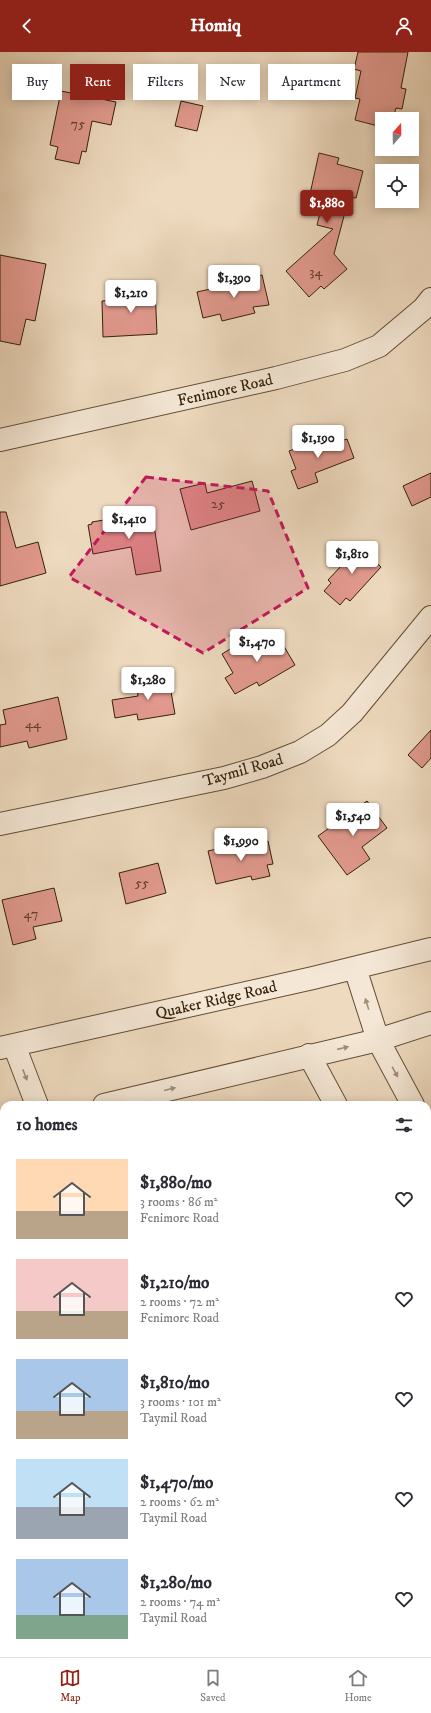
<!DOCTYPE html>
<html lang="en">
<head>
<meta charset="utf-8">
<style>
  body { margin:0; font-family:"IM FELL DW Pica",serif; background:#f7f7f7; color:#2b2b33; height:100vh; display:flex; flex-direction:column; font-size:15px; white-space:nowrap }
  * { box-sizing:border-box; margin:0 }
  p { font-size:13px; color:#7c7c81 }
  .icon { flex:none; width:22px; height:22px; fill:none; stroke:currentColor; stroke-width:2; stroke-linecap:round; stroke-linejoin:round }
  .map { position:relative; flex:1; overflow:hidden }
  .side { position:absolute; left:0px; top:1049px; width:431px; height:556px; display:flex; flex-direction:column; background:#fff; border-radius:12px 12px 0 0; box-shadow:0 2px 10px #0003 }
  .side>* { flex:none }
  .top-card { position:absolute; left:12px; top:12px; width:407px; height:36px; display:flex; gap:8px }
  .needle { width:26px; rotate:20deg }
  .fabs { position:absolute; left:375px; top:60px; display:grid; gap:8px }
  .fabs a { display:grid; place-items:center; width:44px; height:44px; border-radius:0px; background:#fff; box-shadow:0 2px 10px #0003; font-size:20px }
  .price { position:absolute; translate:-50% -34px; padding:0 9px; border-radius:4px; background:#fff; color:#222; font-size:13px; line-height:26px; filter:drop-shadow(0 1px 2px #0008) }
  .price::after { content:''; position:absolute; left:50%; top:24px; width:12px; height:9px; margin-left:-6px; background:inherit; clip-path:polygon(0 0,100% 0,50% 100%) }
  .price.active { background:#8f2418; color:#fff }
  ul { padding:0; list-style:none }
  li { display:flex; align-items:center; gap:12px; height:100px; padding:0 16px }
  li span { display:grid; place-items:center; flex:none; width:112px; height:80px; border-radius:0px; color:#555 }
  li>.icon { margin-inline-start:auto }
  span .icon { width:48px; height:48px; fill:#fffc; stroke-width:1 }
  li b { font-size:17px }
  h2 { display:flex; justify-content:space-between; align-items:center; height:48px; padding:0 16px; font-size:17px }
  .pill { padding:0 14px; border-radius:0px; background:#fff; box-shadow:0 2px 10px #0003; font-size:14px; line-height:36px }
  .pill.active { background:#8f2418; color:#fff }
  header { display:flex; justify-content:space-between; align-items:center; height:52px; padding:0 16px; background:#8f2418; color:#fff; font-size:18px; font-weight:700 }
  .tab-bar { display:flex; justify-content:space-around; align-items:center; height:56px; border-top:1px solid #e1e1e2; background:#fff; font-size:11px; color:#7c7c81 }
  .tab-bar a { display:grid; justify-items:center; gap:2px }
  .tab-bar .active { color:#8f2418 }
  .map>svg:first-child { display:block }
  .green { fill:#b3c196; stroke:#747150 }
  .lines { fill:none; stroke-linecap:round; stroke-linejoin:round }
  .stream { stroke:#727c74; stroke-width:7 }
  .building { fill:#e1998d; stroke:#342109 }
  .minor-casing { stroke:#624f36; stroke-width:24 }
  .minor { stroke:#f4e7d5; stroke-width:22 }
  .oneway { fill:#9e8e79 }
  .marked { fill:#c2185b; fill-opacity:0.2; stroke:#c2185b; stroke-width:3; stroke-dasharray:8 5; stroke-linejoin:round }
  .labels { text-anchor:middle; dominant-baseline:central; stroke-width:3; stroke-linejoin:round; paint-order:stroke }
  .number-label { font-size:14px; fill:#5f3f2a }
  .street-label { font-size:16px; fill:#342109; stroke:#f4e7d5 }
</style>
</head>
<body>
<header><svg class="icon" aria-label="back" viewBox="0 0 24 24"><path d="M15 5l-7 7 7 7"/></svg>Homiq<svg class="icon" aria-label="person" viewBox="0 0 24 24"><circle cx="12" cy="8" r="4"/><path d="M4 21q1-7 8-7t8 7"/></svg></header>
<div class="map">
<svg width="431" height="1605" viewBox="0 0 431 1605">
  <rect width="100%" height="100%" fill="#eedabf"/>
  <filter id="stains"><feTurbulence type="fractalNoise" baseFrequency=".005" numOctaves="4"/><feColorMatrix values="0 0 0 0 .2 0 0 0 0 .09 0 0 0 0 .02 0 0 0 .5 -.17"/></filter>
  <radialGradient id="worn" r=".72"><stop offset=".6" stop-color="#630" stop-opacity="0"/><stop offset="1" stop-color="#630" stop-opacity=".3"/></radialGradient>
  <!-- green -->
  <path class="green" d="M431,1111V1605H0V1386L4,1378V1601H427V1113Z"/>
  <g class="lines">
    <!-- stream -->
    <path class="stream" d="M286,1605V1601"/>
  </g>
  <!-- building -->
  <path class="building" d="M358,0H408L401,36L406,37L402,57L396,56L393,67H382V75L355,68L360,47L355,46L361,19L354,17Z
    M61,39L116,50L111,73L92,69L86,100L82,99L79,112L55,107L58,95L50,93Z
    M181,49L203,54L197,79L175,74Z
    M319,101L339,106L337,112L363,119L356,146L349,145L334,202L347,217L324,237L321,234L309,245L286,219L333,177L317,173L324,145L310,142Z
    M0,203L46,212L35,269L26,267L20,293L0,289Z
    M262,223L269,253L253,255L255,261L222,269L220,262L203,266L197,240L215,236L214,234Z
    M155,235L157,282L103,285L102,249L124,247V237Z
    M335,382L338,390L347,387L354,406L315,421L318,430L298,437L291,419L296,417L289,399Z
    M431,421V445L412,454L403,434Z
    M252,429L260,459L191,478L180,437L205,431L207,441Z
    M0,460H6L16,496L38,490L46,521L0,534Z
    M152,460L161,519L136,523L131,495L93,502L88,473L92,472V470Z
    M356,492L381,515L350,549L346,546L340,553L324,539L331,531L328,528L342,513L339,511Z
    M276,581L295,613L259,634L257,630L235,642L225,626L233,621L222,602L240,591L245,599Z
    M168,623L175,662L138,668L137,662L115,666L112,648L138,644L137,637L151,635L149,627Z
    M58,645L67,687L29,696L27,689L0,695V673L6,672L3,658Z
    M431,678V706L422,716L408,703Z
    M367,749L387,776L362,795L370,807L347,823L318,784Z
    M268,789L273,812L267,813L270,824L252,828L251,824L216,832L208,799L244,791L245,794Z
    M158,811L166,841L126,852L119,821Z
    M54,836L62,869L33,875L36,887L13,893L2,848Z"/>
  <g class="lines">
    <!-- minor casing -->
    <g class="minor-casing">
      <path id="minor" d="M0,388L276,326L345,308L379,294L423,257L431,247
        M0,772L224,726L262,715L300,700L328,683L352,661L431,565
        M355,916L378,988L413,1053
        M14,993L37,1053
        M0,996L313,926L431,897
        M309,1003L336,1053
        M104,1053L378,988L431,971
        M427,1078L431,1085
        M0,1212L4,1210
        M0,1319L4,1316"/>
    </g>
    <!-- minor -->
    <use href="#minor" class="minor"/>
  </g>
  <!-- one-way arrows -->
  <defs><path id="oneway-solid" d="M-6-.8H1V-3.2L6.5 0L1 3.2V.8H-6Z"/></defs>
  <g class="oneway">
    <use href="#oneway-solid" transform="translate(367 952) rotate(-107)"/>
    <use href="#oneway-solid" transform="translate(343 996) rotate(-13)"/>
    <use href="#oneway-solid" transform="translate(395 1020) rotate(61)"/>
    <use href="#oneway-solid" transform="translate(25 1023) rotate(69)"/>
    <use href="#oneway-solid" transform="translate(170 1037) rotate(-14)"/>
  </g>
  <!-- marked area -->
  <path class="marked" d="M146,425L268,439L308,536L203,601L69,525Z"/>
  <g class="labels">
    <!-- number labels -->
    <g class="number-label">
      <text x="78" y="72">75</text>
      <text x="316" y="220">34</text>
      <text x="218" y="452">25</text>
      <text x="33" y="672">44</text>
      <text x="142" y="831">55</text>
      <text x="31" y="862">47</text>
    </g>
    <!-- street labels -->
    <g class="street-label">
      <text transform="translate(225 338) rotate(-13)">Fenimore Road</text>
      <text transform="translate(243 718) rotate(-16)">Taymil Road</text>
      <text transform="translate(216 948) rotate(-13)">Quaker Ridge Road</text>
    </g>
  </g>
  <rect width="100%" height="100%" filter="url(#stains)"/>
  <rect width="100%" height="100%" fill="url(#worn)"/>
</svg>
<div class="fabs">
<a><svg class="needle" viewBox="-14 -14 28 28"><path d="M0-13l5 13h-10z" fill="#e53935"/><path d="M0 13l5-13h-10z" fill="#7c7c81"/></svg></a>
<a><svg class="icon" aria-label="locate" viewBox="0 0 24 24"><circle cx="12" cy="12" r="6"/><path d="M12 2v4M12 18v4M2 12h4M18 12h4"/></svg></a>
</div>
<b class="price active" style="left:327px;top:172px">$1,880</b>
<b class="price" style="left:234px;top:247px">$1,390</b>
<b class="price" style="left:131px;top:262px">$1,210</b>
<b class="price" style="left:318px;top:407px">$1,190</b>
<b class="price" style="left:129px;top:488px">$1,410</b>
<b class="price" style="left:352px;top:523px">$1,810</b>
<b class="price" style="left:257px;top:611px">$1,470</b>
<b class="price" style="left:148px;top:649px">$1,280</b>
<b class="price" style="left:353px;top:785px">$1,540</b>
<b class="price" style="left:241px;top:810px">$1,990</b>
<div class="top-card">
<a class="pill">Buy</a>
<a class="pill active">Rent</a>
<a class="pill">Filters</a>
<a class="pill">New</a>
<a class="pill">Apartment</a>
</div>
<section class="side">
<h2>10 homes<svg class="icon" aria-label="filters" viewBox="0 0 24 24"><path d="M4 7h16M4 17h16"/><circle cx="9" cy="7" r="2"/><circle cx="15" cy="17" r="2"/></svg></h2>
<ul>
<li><span style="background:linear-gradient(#ffd9b3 65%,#b9a48a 0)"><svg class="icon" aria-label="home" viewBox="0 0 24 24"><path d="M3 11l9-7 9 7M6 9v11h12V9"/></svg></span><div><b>$1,880/mo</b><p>3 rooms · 86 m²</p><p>Fenimore Road</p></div><svg class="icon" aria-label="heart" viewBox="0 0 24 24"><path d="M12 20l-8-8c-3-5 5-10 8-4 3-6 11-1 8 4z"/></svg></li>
<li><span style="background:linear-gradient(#f6c9c9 65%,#b9a48a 0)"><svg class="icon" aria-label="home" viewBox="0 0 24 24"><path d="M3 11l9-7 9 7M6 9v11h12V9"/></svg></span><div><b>$1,210/mo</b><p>2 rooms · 72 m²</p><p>Fenimore Road</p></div><svg class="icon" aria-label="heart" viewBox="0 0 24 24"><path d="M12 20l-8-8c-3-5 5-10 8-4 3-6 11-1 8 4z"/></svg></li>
<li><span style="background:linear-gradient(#a9c7e8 65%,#b9a48a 0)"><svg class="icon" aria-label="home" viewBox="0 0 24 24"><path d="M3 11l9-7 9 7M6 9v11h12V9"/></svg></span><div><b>$1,810/mo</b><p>3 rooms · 101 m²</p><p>Taymil Road</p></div><svg class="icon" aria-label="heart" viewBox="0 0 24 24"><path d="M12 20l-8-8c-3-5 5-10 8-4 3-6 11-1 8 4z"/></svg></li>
<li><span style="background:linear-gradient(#bfe0f5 60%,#9aa5b1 0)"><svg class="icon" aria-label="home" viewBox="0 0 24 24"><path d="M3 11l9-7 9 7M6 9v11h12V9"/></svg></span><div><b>$1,470/mo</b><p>2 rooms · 62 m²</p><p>Taymil Road</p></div><svg class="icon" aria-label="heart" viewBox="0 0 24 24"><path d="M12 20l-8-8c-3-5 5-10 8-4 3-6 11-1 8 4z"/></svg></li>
<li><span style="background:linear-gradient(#a9c7e8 70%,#7fa58c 0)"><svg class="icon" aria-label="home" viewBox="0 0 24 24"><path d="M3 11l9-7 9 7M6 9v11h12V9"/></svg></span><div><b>$1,280/mo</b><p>2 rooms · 74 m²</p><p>Taymil Road</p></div><svg class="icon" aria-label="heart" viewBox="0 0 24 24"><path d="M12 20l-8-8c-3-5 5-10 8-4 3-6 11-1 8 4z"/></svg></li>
</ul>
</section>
</div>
<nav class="tab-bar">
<a class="active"><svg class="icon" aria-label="map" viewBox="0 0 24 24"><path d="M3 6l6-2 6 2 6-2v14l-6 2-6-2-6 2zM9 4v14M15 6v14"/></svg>Map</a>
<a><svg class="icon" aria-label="saved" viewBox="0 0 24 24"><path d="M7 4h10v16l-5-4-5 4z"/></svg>Saved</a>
<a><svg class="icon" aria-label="home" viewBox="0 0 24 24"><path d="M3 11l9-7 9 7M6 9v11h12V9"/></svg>Home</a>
</nav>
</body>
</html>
